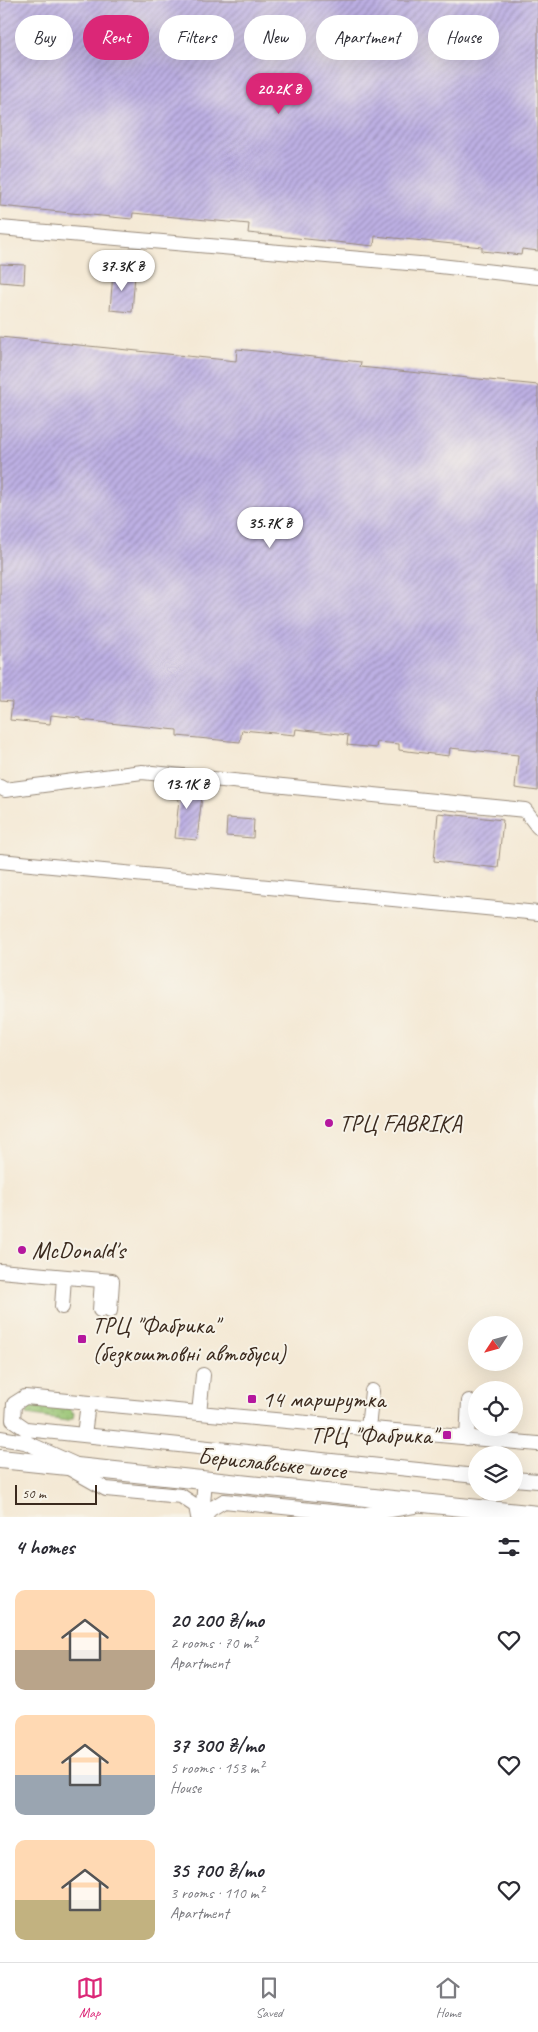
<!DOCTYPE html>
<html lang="en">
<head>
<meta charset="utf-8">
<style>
  body { margin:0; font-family:Caveat,sans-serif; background:#f2f2f3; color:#2b2b33; height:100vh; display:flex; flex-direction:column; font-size:19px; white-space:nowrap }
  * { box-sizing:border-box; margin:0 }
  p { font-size:16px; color:#7c7c81 }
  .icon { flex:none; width:28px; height:28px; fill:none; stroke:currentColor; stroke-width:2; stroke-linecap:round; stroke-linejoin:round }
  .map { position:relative; height:1517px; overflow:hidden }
  .sheet { display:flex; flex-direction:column; background:#fff; flex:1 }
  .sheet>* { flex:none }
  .hud { position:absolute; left:15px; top:15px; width:509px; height:45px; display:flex; gap:10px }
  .needle { width:32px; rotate:234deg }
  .tools { position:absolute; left:468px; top:1316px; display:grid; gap:10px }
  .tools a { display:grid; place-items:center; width:55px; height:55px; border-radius:50%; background:#fff; box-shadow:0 5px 20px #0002; font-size:25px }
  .scale { position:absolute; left:15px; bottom:12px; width:82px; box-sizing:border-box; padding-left:5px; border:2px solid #3b2a1e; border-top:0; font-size:14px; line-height:18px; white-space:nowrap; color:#3b2a1e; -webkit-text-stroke:4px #f7f3e8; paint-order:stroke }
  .price { position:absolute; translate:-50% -42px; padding:0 11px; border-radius:18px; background:#fff; color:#222; font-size:16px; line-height:32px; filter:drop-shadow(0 1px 2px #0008) }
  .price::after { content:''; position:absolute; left:50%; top:30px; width:15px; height:11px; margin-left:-8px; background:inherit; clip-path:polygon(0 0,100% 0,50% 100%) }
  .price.on { background:#db2777; color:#fff }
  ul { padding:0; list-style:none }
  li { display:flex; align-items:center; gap:15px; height:125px; padding:0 15px }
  li span { display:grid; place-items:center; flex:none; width:140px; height:100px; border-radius:10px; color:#555 }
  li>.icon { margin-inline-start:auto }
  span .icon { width:60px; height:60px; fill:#fffc; stroke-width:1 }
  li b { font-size:21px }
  h2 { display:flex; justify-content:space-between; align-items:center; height:60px; padding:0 15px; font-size:21px }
  .tag { padding:0 18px; border-radius:22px; background:#fff; box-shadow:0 5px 20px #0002; font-size:18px; line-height:45px }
  .tag.on { background:#db2777; color:#fff }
  .tabs { display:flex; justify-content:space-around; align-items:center; height:70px; border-top:1px solid #e1e1e2; background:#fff; font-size:14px; color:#7c7c81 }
  .tabs a { display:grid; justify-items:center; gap:2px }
  .tabs .on { color:#db2777 }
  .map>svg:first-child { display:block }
  .grass { fill:url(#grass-dots); stroke:#687648 }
  .building { fill:url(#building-hatch) }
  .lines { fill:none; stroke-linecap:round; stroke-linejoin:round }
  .minor-casing { stroke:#988a7a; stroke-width:16 }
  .major-casing { stroke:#988a7a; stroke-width:20 }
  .minor { stroke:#fff; stroke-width:14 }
  .major { stroke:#fff; stroke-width:18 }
  .poi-dot { fill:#b5179e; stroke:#f7f3e8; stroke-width:2 }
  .labels { text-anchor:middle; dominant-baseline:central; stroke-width:4; stroke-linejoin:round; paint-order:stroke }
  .poi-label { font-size:24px; fill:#3b2a1e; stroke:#f7f3e8; text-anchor:start }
  .street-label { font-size:24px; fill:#3b2a1e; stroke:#f7f3e8 }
</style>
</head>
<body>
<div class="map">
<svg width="538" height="1517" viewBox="0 0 538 1517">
  <defs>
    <pattern id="grass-dots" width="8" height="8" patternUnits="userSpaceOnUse" patternTransform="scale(1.25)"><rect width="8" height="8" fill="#96c371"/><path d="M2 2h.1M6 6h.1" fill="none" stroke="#7c9f5c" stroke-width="1.8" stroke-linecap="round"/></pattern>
    <pattern id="building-hatch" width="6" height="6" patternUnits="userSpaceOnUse" patternTransform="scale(1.25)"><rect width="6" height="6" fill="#bdb0e4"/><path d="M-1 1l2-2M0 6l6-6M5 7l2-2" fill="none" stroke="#9b8fb8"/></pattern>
  </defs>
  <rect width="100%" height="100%" fill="#f7f3e8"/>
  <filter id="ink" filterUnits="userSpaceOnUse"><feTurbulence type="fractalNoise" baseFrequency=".02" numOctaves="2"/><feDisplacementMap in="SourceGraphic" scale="10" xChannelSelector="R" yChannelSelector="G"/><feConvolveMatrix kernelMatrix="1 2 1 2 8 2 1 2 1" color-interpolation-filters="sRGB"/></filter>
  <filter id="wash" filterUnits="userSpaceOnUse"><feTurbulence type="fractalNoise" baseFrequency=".0096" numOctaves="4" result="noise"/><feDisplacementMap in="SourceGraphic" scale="20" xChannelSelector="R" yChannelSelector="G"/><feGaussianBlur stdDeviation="1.12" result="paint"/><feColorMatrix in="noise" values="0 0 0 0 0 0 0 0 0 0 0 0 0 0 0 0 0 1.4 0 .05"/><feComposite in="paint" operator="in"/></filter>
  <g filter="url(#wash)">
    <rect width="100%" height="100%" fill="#f4e9d5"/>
    <!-- grass -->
    <path class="grass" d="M37,1404L69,1408L74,1413L73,1418L67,1421L26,1415L28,1408Z"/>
    <g id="blocks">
      <!-- building -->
      <path class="building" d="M0,0H538V251L522,249L521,255L482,251V247L375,236L374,246L248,233L249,224L133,213L132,219L0,206L1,186H0Z
        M0,264L25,265L24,284L0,282Z
        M113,273L135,275L132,312L110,310Z
        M0,337L236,361L237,349L361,362L360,367L538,385V791L515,788L518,755L450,748L449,756L399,750V744L377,742L376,748L347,745L348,735L296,729L295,735L242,730L240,742L177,736V730L80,720V718L51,715L50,724L10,720L12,702L0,701Z
        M170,784L203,787L197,840L175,838L179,799L169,798Z
        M438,813L503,820L498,868L434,861Z
        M227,818L254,820L253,838L226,836Z"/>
    </g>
  </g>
  <g filter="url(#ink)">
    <use href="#blocks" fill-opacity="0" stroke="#988a7a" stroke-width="1"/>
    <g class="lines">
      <!-- minor casing -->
      <g class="minor-casing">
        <path id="minor" d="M0,228L431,265L538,277
          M0,787L5,790L142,772L525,810L538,827
          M0,861L538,913
          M0,1271L112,1281L110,1311
          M62,1307L64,1277
          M100,1310L102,1280
          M199,1413L203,1375
          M368,1428L372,1391
          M84,1435L88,1403
          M0,1438L25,1442L74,1464
          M467,1438L469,1401
          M67,1467L106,1489L181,1496L196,1506L198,1517
          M476,1476L26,1429L13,1420L14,1404L25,1397L538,1444
          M514,1479L538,1481
          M202,1517L205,1479
          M206,1517L209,1510L224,1501L361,1515L414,1506"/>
      </g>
      <!-- major casing -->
      <g class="major-casing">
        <path id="major" d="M0,1459L538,1515"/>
      </g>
      <!-- minor -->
      <use href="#minor" class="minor"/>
      <!-- major -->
      <use href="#major" class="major"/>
    </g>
  </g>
  <!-- markers -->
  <g class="poi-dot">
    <circle cx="329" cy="1123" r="5"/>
    <circle cx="22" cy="1250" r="5"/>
    <rect x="77" y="1334" width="10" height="10" rx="2.5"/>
    <rect x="247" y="1394" width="10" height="10" rx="2.5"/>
    <rect x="442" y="1430" width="10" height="10" rx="2.5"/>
  </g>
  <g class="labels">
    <!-- poi labels -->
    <g class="poi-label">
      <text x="339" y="1123">ТРЦ FABRIKA</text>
      <text x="32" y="1250">McDonald's</text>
      <text x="92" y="1325">ТРЦ "Фабрика"<tspan x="92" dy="28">(безкоштовні автобуси)</tspan></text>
      <text x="262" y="1399">14 маршрутка</text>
      <text x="437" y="1435" text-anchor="end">ТРЦ "Фабрика"</text>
    </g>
    <!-- street labels -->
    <g class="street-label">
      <text transform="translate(272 1463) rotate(6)">Бериславське шосе</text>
    </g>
  </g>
</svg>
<div class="tools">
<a><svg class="needle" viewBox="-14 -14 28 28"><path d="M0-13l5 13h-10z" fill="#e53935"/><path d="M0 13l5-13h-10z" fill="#7c7c81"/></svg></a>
<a><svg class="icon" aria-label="locate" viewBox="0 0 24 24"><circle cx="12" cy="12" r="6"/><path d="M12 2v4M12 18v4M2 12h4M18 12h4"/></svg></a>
<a><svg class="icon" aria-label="layers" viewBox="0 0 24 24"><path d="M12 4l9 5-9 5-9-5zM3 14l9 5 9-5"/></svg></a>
</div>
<div class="scale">50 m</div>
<b class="price on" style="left:279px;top:115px">20.2K ₴</b>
<b class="price" style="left:122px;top:292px">37.3K ₴</b>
<b class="price" style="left:270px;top:549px">35.7K ₴</b>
<b class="price" style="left:187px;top:810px">13.1K ₴</b>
<div class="hud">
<a class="tag">Buy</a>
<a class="tag on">Rent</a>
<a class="tag">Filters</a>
<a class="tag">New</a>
<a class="tag">Apartment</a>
<a class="tag">House</a>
</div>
</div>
<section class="sheet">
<h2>4 homes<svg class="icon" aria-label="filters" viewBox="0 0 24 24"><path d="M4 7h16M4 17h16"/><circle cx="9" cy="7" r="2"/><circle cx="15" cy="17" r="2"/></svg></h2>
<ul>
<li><span style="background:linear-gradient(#ffd9b3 60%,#b9a48a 0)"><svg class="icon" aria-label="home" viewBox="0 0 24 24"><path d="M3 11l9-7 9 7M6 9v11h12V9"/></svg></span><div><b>20 200 ₴/mo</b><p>2 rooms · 70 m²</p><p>Apartment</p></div><svg class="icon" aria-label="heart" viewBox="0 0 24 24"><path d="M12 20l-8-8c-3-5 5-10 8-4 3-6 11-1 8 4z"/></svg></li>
<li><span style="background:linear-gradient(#ffd9b3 60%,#9aa5b1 0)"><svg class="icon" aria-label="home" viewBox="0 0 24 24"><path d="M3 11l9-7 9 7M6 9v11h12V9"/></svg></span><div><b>37 300 ₴/mo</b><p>5 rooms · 153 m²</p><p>House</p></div><svg class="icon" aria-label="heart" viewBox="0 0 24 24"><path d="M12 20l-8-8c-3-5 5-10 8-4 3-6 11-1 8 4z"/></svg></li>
<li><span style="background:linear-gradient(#ffd9b3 60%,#c2b280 0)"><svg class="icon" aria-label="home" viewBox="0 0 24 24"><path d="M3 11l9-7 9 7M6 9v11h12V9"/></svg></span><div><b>35 700 ₴/mo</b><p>3 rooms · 110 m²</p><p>Apartment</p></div><svg class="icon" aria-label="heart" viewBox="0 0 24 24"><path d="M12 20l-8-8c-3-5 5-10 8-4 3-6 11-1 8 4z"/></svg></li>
</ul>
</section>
<nav class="tabs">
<a class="on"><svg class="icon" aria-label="map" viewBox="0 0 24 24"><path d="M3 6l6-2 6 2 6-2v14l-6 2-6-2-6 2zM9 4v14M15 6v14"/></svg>Map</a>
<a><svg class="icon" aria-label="saved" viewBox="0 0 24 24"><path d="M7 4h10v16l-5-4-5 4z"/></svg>Saved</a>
<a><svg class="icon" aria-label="home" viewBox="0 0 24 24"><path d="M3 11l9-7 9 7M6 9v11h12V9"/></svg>Home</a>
</nav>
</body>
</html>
